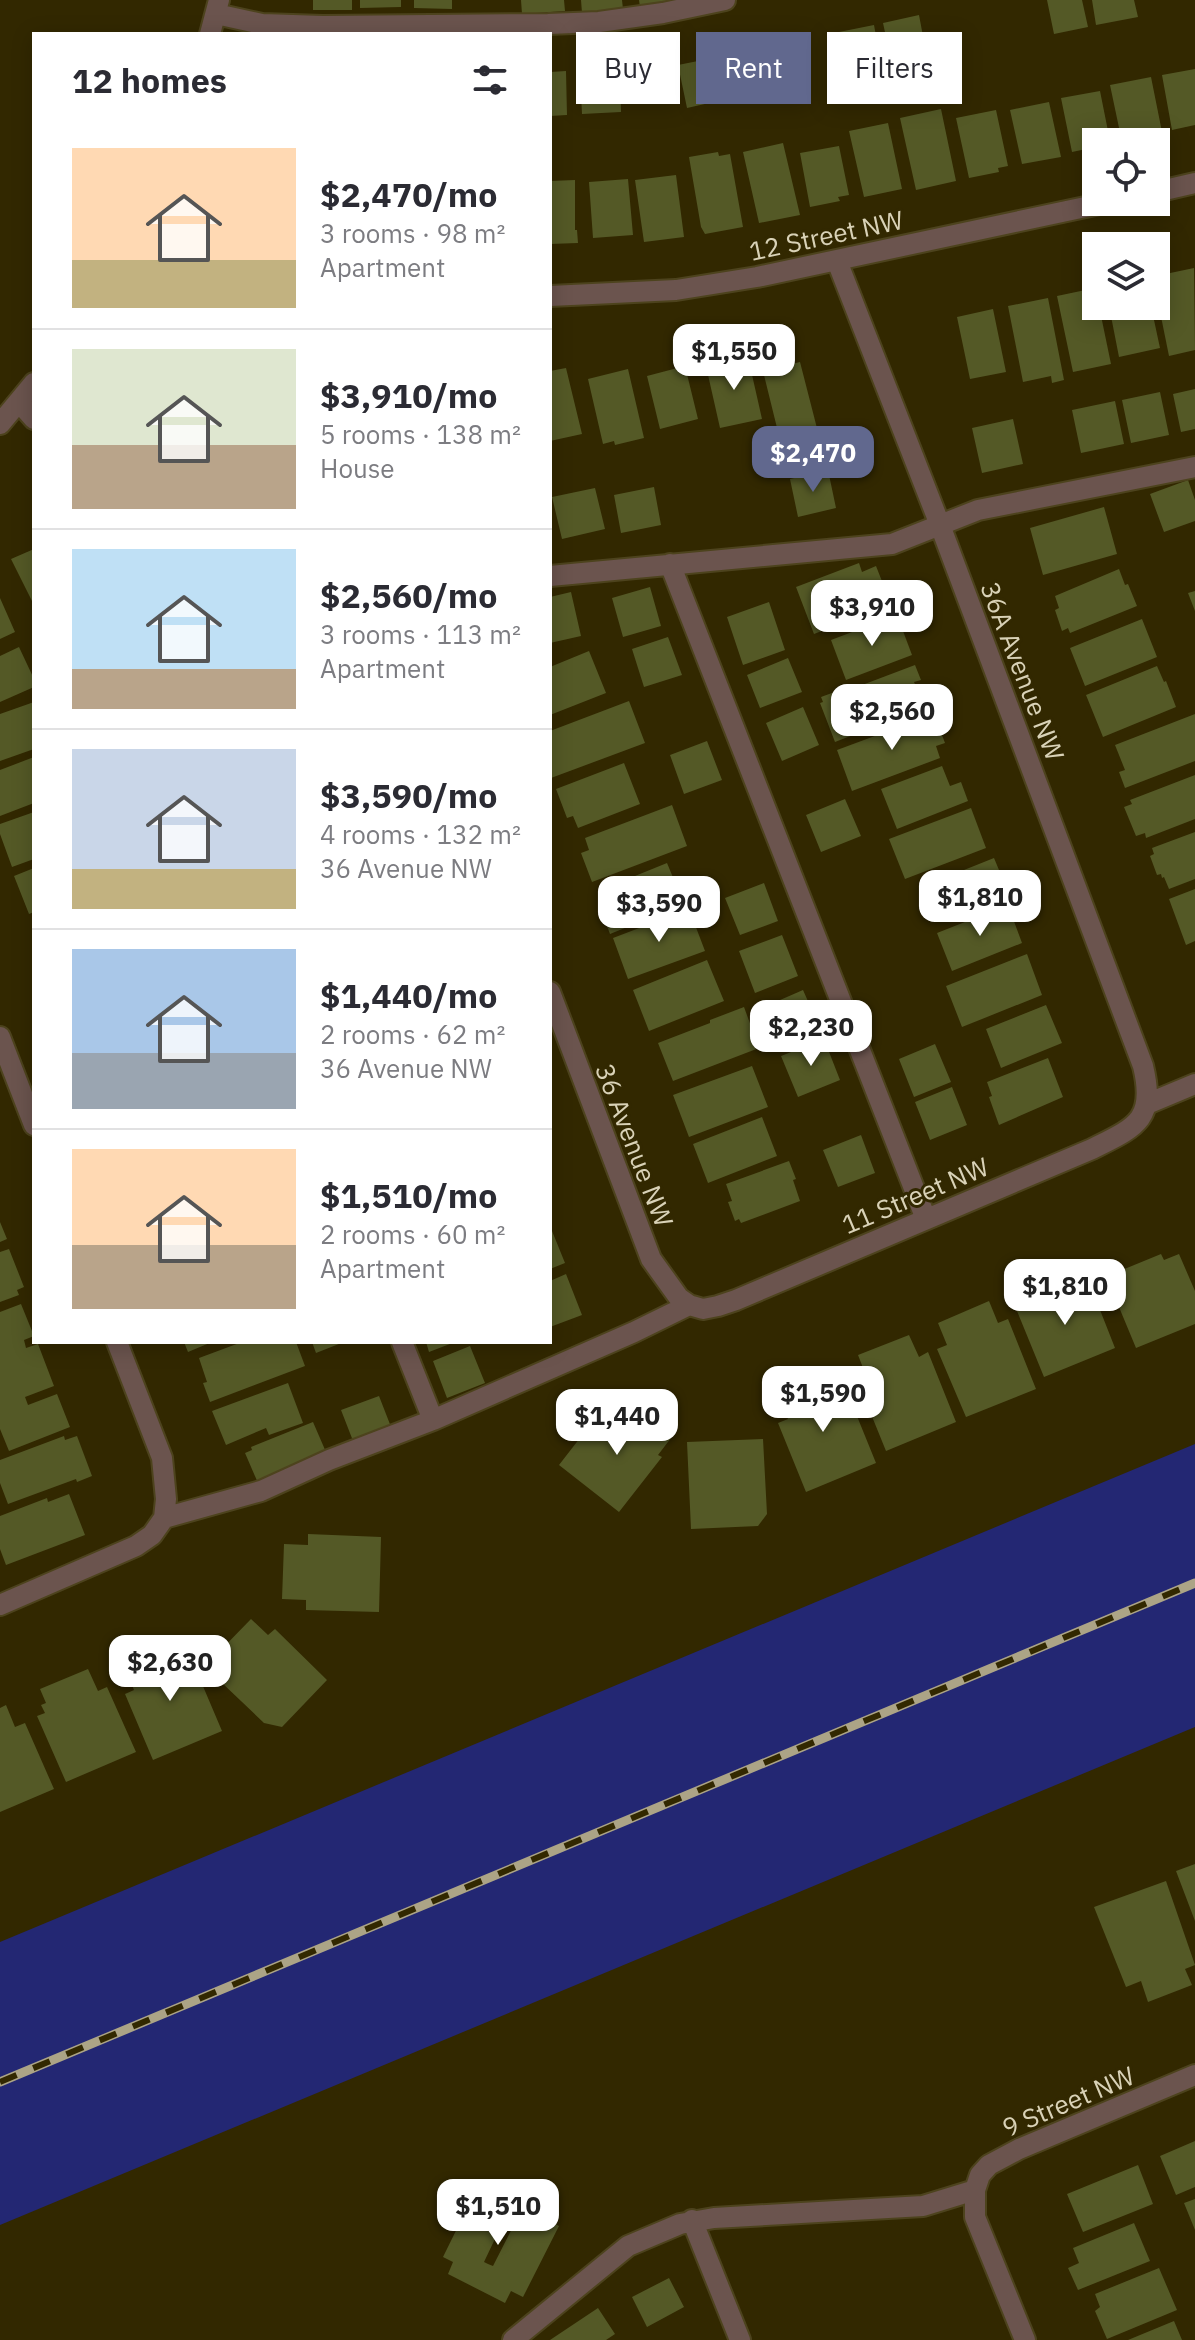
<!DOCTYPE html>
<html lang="en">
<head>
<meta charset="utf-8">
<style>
  body { margin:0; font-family:"IBM Plex Sans",sans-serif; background:#f7f7f7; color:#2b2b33; height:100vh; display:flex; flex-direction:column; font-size:30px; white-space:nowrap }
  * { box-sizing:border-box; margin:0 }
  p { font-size:26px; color:#7c7c81 }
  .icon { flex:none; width:44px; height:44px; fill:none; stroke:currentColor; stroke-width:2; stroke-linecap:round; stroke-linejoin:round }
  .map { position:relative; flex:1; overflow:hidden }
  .drawer { position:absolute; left:32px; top:32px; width:520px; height:1312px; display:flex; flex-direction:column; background:#fff; border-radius:0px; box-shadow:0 4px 20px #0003 }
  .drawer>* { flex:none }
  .top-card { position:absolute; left:576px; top:32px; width:498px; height:72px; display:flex; gap:16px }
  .fabs { position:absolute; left:1082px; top:128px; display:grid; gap:16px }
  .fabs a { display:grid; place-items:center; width:88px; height:88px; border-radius:0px; background:#fff; box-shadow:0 4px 20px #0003; font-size:40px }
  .price { position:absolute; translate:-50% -68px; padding:0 18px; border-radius:16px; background:#fff; color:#222; font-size:26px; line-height:52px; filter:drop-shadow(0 2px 4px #0008) }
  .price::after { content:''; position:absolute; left:50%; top:48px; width:24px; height:18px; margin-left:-12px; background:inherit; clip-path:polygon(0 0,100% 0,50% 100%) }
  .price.current { background:#61688e; color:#fff }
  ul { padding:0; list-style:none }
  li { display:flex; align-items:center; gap:24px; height:200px; padding:0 40px }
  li+li { border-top:2px solid #e1e1e2 }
  li span { display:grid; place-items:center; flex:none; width:224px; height:160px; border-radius:0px; color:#555 }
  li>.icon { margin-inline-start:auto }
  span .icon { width:96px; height:96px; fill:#fffc; stroke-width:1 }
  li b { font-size:34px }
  h2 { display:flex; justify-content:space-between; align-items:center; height:96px; padding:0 40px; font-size:34px }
  .pill { padding:0 28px; border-radius:0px; background:#fff; box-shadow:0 4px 20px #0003; font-size:28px; line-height:72px }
  .pill.current { background:#61688e; color:#fff }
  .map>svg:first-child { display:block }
  .green { fill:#232773 }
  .building { fill:#545926 }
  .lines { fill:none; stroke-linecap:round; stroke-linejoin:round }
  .minor-casing { stroke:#4d431d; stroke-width:24 }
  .minor { stroke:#6b544e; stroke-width:20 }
  .rail-casing { stroke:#aca486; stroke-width:9 }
  .rail { stroke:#322800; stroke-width:6; stroke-dasharray:18; stroke-linecap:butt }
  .labels { text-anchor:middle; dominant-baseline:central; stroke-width:6; stroke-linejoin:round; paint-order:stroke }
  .street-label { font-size:26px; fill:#d9d2b7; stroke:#322800 }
</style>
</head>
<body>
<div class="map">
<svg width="1195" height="2340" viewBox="0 0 1195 2340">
  <rect width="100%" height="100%" fill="#322800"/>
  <!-- green -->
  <path class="green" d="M1195,1444V1727L0,2225V1942Z"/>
  <!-- building -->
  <path class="building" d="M313,0H352V10H313Z
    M360,0H401V7L360,8Z
    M414,0H452V9L414,8Z
    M521,0H564L565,11L522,14Z
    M581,0H622L623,9L582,13Z
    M639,0H672L673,2L640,7Z
    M1047,0H1082L1088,27L1054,34Z
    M1092,0H1134L1138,17L1096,25Z
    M919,15L926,52L891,60L883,23Z
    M874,25L881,63L841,71L834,33Z
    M770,47L777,87L738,94L731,55Z
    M718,57L727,99L687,108L678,65Z
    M1195,69V125L1172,130L1162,75Z
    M566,71L567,115L550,116V72Z
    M620,72L621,112L582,114L580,74Z
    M1151,77L1162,132H1158L1159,138L1137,142H1122L1110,85Z
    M1100,91L1110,141L1096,142V147L1072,152L1061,98Z
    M1049,102L1061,157L1022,164L1010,110Z
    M941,109L956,181L916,190L900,118Z
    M996,110L1008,166L998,168L999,172L969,178L956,118Z
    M888,123L902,189L864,197L849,131Z
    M783,143L800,215L759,223L743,152Z
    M839,146L849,195L838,197L840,201L810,207L800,153Z
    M718,152L719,156L730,154L743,227L705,234L701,227L689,157Z
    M676,175L684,237L644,242L635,180Z
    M628,179L633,235L593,238L589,182Z
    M575,180V230H577L578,243L550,244V181Z
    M1194,268L1195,350L1169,356L1156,292V276Z
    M1095,288L1096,306H1099L1111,364L1073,372L1057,296Z
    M1048,298L1064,380L1052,383L1051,376L1023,382L1008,306Z
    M1109,306H1151L1160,348L1119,357Z
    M993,309L1006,372L970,379L957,317Z
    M748,357L762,419L720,428L706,366Z
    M800,362L819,436L795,443L793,432L779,436L763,371Z
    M685,366L698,419L660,429L647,376Z
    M566,368L582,434L550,441V371Z
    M628,369L644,438L615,445L614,441L603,444L588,379Z
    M1195,389V429L1181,432L1173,394Z
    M1160,392L1169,435L1131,443L1122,400Z
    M1115,401L1124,444L1081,453L1072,410Z
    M1013,419L1023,464L982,473L972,428Z
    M828,470L836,508L798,517L790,479Z
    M1188,480L1195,500V521L1164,532L1150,494Z
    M654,487L661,525L621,533L614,495Z
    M595,488L605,529L562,539L552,497Z
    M1104,507L1117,554L1043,575L1030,528Z
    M34,549V605L11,559Z
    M859,563L862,572L876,566L891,604L814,634L796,587Z
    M1119,569L1125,585L1128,584L1137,606L1070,633L1068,628L1062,631L1055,610L1059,608L1055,596Z
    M650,587L661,626L623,637L612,598Z
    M1195,591V611L1188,593Z
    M571,592L581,636L550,643V597Z
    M0,598L15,632L0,639Z
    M769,602L785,650L743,665L727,617Z
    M897,615L912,655L846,680L831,640Z
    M1142,619L1157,657L1085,686L1070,648Z
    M668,637L682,675L644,687L632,649Z
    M19,647L34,679V687L0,702V656Z
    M589,651L606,693L550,715V667Z
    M788,658L802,692L760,708L747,675Z
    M915,665L921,680L914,682L925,707L835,742L820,703L823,702L821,697L840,690L841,693Z
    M1157,666L1164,682L1166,681L1176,707L1103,737L1086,695Z
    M629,701L645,743L551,778L550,731Z
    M34,702V749L0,761V714Z
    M803,707L819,745L782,761L766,723Z
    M934,714L945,743L936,746L940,758L852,791L837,750Z
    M1195,714V761L1125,788L1119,772L1125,770L1115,745Z
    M707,741L722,780L684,794L670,755Z
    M34,757V803L0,816V770Z
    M624,763L640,804L578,828L573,816L567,818L556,789Z
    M942,766L950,786L961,782L968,801L897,829L881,789Z
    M1195,775V819L1146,838L1145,833L1136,836L1124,807L1132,804L1130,800Z
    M845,799L861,836L821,852L806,815Z
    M672,805L687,846L592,882L581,853L589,850L585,838Z
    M971,808L986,848L905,879L889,839Z
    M34,812V859L12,867L0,834V824Z
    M1195,832V879L1169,889L1164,877L1162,878L1161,874L1157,875L1150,856L1154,854L1152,848Z
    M994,858L1009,894L949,918L934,882Z
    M667,863L684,904L610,934L603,915L612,911L603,889Z
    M34,868V912L29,914L14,876Z
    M764,883L778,921L740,935L725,898Z
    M1195,889V941L1186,945L1169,899Z
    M1008,905L1022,943L952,971L937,933Z
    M689,909L705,951L628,979L613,938Z
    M782,935L798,976L755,993L739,951Z
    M1027,954L1042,995L962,1027L946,986Z
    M707,960L724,1001L649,1031L633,990Z
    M803,990L819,1026L780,1043L764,1007Z
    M1046,1005L1062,1043L1001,1068L986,1029Z
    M744,1007L759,1048L673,1081L658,1043L710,1023V1020Z
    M824,1039L840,1080L798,1097L781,1056Z
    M935,1044L951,1082L914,1097L899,1059Z
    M1048,1058L1063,1097L999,1125L989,1097L992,1096L987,1082Z
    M752,1066L768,1107L689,1137L673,1095Z
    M952,1087L967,1125L930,1140L915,1102Z
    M762,1117L777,1156L708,1183L693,1144Z
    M861,1135L875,1173L838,1187L823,1150Z
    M789,1161L796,1179L793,1180L800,1201L741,1223L739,1219L735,1221L728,1202L732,1201L726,1184Z
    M0,1222L7,1239L0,1242Z
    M550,1226L565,1263L550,1269Z
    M9,1249L24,1287L17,1290L19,1295L0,1302V1252Z
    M1161,1254L1164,1260L1179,1254L1195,1291V1324L1136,1348L1109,1283L1124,1276L1122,1270Z
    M566,1274L582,1315L550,1327V1281Z
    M1071,1281L1074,1288L1089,1282L1115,1348L1044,1377L1017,1311L1033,1304L1030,1298Z
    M989,1301L998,1323L1008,1319L1036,1389L966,1417L937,1349L947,1345L938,1323Z
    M21,1304L34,1336L24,1340L26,1348L38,1344L54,1386L25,1397L28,1405L57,1394L70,1427L9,1451L0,1429V1312Z
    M909,1335L919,1357L928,1352L956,1422L886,1451L858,1382L867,1378L858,1355Z
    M184,1342H212L188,1352Z
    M242,1342H296L305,1366L210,1402L203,1383L207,1382L199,1358Z
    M312,1342H344L316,1353Z
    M426,1342H455L429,1352Z
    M470,1346L485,1383L447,1398L433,1361Z
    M829,1376L839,1398L848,1394L876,1463L806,1492L778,1423L788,1419L778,1397Z
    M288,1383L303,1423L269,1435L266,1428L226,1445L212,1411Z
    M379,1396L393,1432L355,1446L341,1410Z
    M628,1405L671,1438L658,1455L662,1457L619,1512L559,1465L590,1425L596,1430L606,1417L613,1424Z
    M313,1422L329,1459L261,1490L245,1453L252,1450L251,1447Z
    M64,1436L65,1440L77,1436L92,1476L77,1482L76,1479L8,1504L0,1483V1460Z
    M763,1439L767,1514L758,1526L691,1529L687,1442Z
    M69,1494L85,1535L6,1565L0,1549V1516L47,1498L48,1502Z
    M308,1534L381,1537L379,1612L306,1610V1600L282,1599L284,1544L308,1545Z
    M251,1619L268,1635L275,1629L327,1680L282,1727L264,1723L221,1682L230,1673L214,1657Z
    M176,1645L186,1668L194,1665L222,1731L153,1760L125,1694L134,1690L130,1680L133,1679L128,1666Z
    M88,1669L98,1691L107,1687L136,1752L66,1782L37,1716L45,1713L41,1705L46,1703L40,1689Z
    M6,1705L15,1727L25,1723L54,1789L0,1812V1708Z
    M1195,1864V1921L1176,1871Z
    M1166,1881L1195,1965L1185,1969L1192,1985L1148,2002L1141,1981L1126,1987L1094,1907Z
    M1195,2141V2187L1176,2195L1160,2156Z
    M1138,2165L1153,2204L1083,2232L1067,2194Z
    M478,2186L512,2203L484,2262L488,2264L493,2266L523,2207L559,2226L523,2297L511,2291L505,2303L448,2274L453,2262L443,2257Z
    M1195,2199V2230L1184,2203Z
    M1134,2223L1150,2261L1078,2290L1068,2268L1079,2263L1073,2248Z
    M1159,2268L1177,2310L1107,2339L1095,2311L1100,2307L1095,2294Z
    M669,2278L684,2307L647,2327L632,2297Z
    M598,2308L615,2334L606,2340H550Z
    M1174,2321L1182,2340H1128Z"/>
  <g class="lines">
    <!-- minor casing -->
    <g class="minor-casing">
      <path id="minor" d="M216,14L262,24L323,26L548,24L599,22L663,13L725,0
        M210,34L219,0
        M1156,192L1195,183
        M550,296L676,290L757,277L1109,202
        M19,402L34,419
        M0,424L34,383
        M670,564L926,1219
        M550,576L892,544L978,510L1195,467
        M550,992L651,1259L679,1298L689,1305L703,1309L718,1306L736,1300L1092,1149C1136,1127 1156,1120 1143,1066L940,525L837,261
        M0,1037L34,1125
        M1147,1104L1195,1084
        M117,1342L162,1458L166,1499L164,1518
        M402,1342L433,1420
        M164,1518L261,1491L329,1460L433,1420L634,1332L689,1305
        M0,1605L136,1546L152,1535L164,1518
        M692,2220L740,2340
        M513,2340L628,2246L680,2224L714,2218L923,2206L975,2190
        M1025,2340L975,2217V2190L980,2175L989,2165L1019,2149L1195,2075"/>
    </g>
    <!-- minor -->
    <use href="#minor" class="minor"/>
    <!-- rail casing -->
    <g class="rail-casing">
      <path id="rail" d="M0,2082L1195,1583"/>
    </g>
    <!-- rail -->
    <use href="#rail" class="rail"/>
  </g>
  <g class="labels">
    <!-- street labels -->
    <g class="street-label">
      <text transform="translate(826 235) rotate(-12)">12 Street NW</text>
      <text transform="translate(1023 671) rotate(69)">36A Avenue NW</text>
      <text transform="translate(635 1145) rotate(69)">36 Avenue NW</text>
      <text transform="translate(915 1195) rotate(-23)">11 Street NW</text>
      <text transform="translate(1068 2101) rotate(-23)">9 Street NW</text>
    </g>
  </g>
</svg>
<div class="fabs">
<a><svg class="icon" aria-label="locate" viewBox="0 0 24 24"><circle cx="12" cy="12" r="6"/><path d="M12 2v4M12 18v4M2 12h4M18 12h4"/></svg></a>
<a><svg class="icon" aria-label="layers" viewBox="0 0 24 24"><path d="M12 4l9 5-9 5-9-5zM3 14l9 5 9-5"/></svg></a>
</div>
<b class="price" style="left:734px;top:392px">$1,550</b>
<b class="price current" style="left:813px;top:494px">$2,470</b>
<b class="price" style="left:872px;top:648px">$3,910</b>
<b class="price" style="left:892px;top:752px">$2,560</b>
<b class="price" style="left:980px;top:938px">$1,810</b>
<b class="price" style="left:659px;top:944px">$3,590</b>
<b class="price" style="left:811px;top:1068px">$2,230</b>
<b class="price" style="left:1065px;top:1327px">$1,810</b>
<b class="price" style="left:823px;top:1434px">$1,590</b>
<b class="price" style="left:617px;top:1457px">$1,440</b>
<b class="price" style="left:170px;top:1703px">$2,630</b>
<b class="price" style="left:498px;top:2247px">$1,510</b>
<div class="top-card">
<a class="pill">Buy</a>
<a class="pill current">Rent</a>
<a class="pill">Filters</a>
</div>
<section class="drawer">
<h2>12 homes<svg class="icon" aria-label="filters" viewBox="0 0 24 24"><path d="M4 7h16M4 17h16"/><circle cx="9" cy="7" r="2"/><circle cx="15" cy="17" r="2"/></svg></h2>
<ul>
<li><span style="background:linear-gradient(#ffd9b3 70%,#c2b280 0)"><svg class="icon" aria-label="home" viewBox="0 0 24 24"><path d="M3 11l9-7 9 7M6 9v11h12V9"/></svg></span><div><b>$2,470/mo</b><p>3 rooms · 98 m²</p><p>Apartment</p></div></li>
<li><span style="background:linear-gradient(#dfe7d0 60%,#b9a48a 0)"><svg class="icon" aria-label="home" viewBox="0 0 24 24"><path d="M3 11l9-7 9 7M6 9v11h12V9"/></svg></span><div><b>$3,910/mo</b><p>5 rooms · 138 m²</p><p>House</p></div></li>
<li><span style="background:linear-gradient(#bfe0f5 75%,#b9a48a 0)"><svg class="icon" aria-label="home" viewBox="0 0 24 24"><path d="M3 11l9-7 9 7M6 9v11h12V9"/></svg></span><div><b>$2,560/mo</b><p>3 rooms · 113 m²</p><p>Apartment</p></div></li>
<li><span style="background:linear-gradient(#c9d6e8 75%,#c2b280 0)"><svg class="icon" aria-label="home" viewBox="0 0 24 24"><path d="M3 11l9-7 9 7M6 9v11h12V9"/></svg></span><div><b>$3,590/mo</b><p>4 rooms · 132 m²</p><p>36 Avenue NW</p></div></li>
<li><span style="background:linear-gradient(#a9c7e8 65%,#9aa5b1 0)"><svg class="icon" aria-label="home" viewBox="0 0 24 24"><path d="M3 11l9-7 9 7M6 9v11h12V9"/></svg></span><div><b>$1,440/mo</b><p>2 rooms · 62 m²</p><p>36 Avenue NW</p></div></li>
<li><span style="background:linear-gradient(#ffd9b3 60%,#b9a48a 0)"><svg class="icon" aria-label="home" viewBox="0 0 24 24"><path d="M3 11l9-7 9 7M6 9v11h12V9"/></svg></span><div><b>$1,510/mo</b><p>2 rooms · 60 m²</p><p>Apartment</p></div></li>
</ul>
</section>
</div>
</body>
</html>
